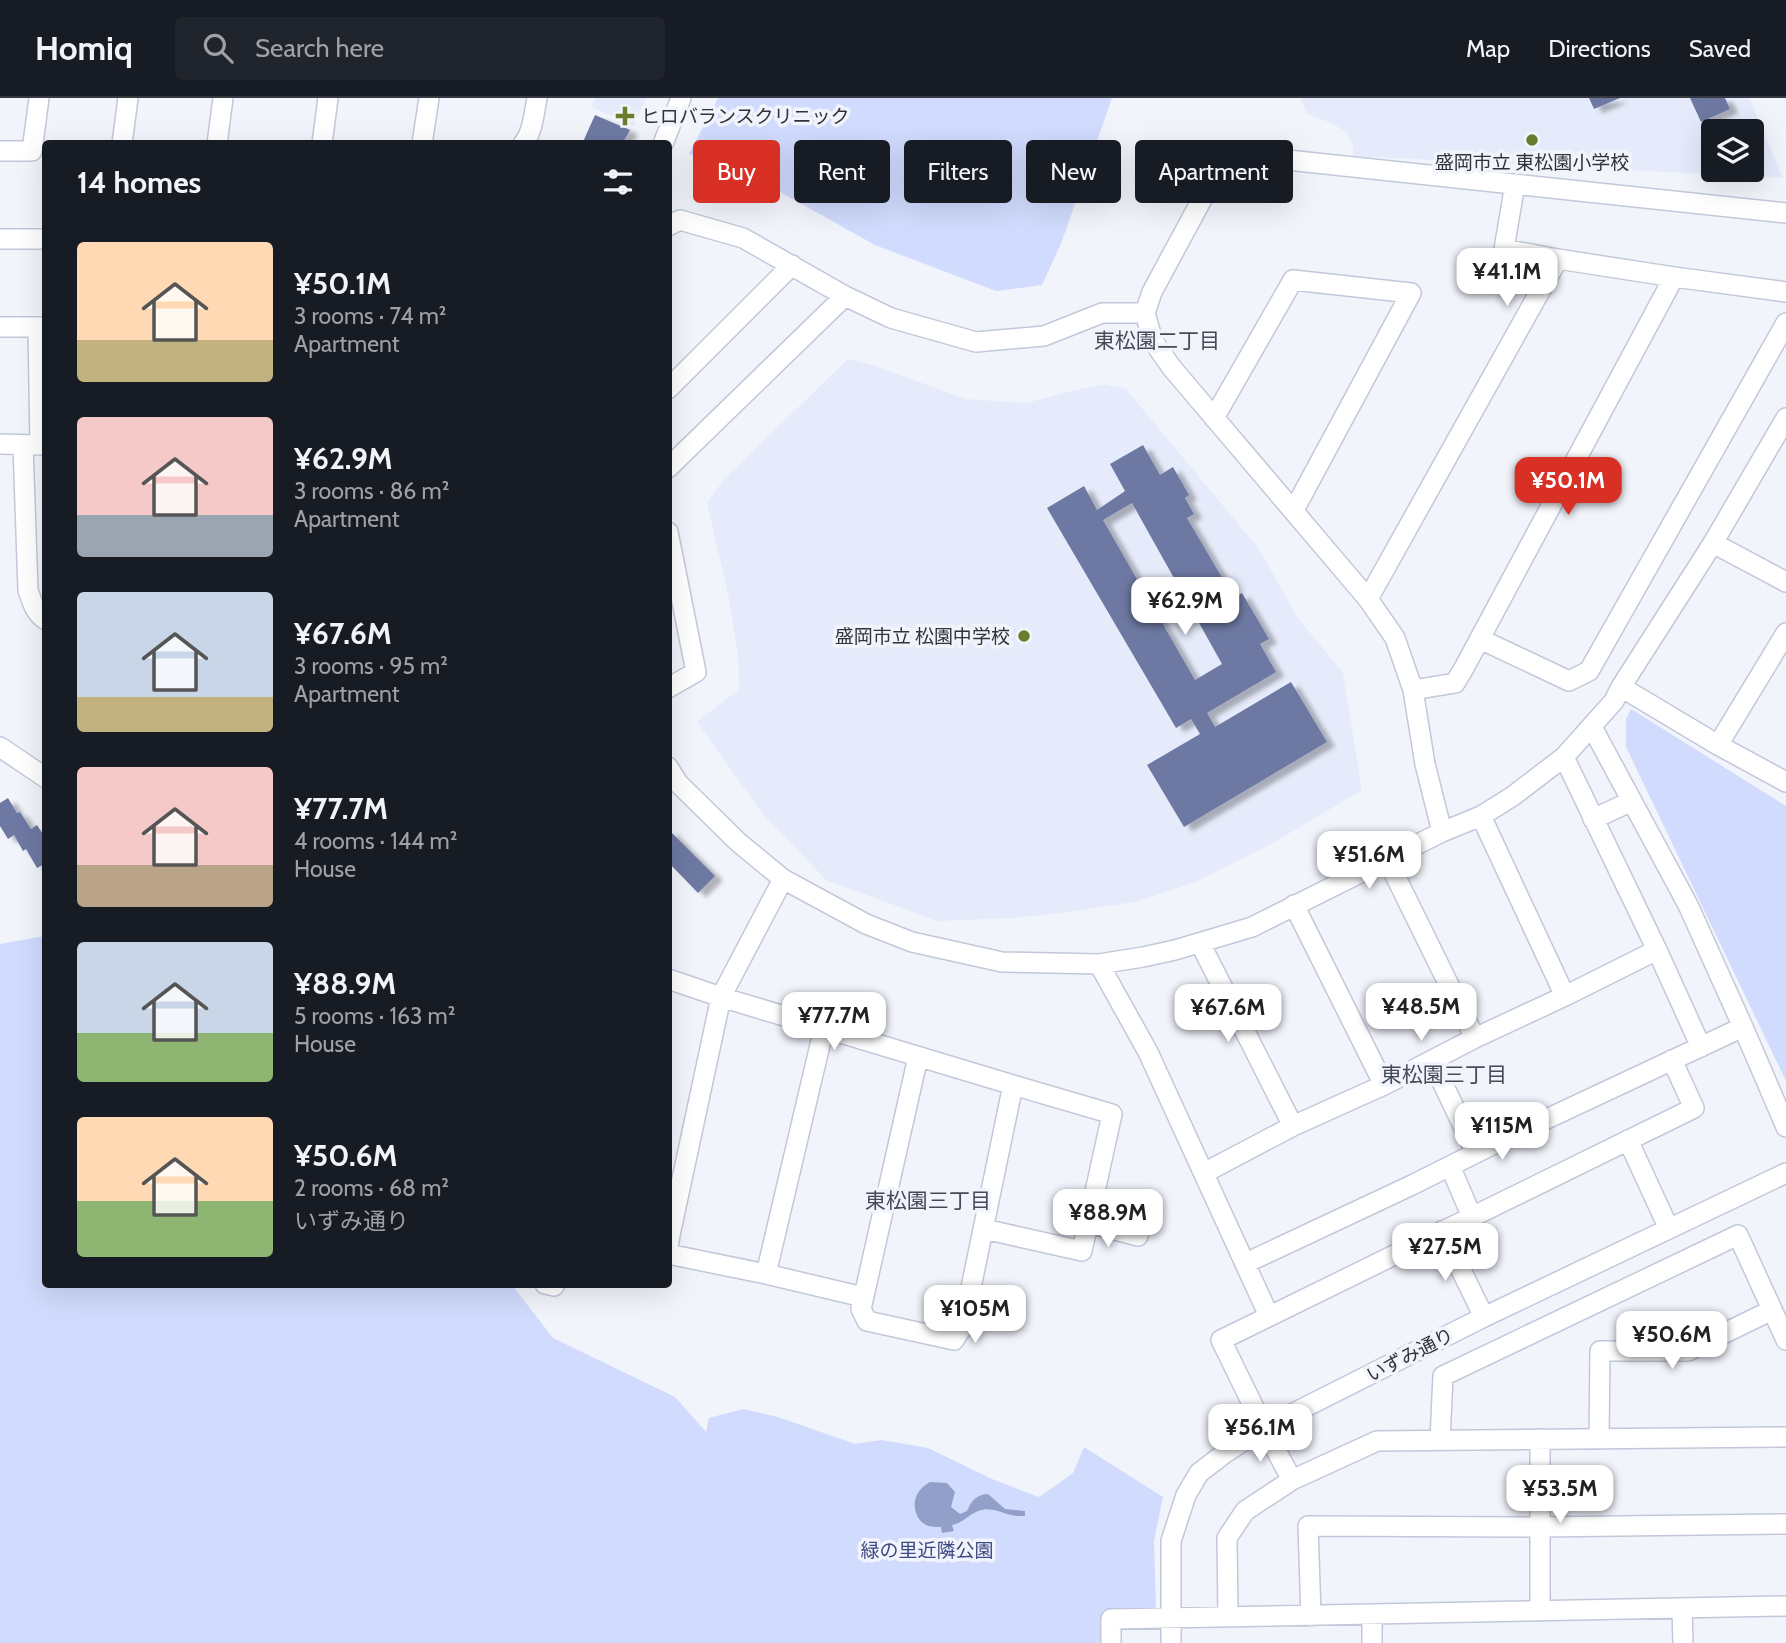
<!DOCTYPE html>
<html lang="en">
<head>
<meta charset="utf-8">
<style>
  body { margin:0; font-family:Cabin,"Noto Sans JP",sans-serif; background:#20242c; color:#f1f3f6; height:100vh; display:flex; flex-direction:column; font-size:26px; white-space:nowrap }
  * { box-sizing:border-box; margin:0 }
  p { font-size:23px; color:#9ea1a6 }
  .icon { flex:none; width:38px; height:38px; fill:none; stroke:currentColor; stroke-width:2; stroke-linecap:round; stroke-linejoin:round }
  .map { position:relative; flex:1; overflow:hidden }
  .drawer { position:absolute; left:42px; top:42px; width:630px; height:1148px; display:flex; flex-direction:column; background:#171b24; border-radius:7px; box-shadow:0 7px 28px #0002 }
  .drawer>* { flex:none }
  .banner { position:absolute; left:693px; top:42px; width:665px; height:63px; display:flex; gap:14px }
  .controls { position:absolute; left:1701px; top:21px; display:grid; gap:14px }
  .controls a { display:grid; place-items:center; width:63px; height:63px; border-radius:7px; background:#171b24; box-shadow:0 7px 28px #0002; font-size:35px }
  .price { position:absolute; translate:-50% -60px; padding:0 16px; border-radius:14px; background:#fff; color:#222; font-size:23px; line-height:46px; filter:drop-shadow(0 2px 4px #0008) }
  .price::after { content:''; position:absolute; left:50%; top:42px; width:21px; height:16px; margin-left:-10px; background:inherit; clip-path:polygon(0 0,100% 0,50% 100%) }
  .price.on { background:#d93025; color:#fff }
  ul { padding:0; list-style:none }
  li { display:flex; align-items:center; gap:21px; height:175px; padding:0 35px }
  li span { display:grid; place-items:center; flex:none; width:196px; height:140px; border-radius:7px; color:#555 }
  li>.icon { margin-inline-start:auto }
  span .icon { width:84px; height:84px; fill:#fffc; stroke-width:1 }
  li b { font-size:30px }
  h2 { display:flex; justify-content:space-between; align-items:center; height:84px; padding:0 35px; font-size:30px }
  .tag { padding:0 24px; border-radius:7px; background:#171b24; box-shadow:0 7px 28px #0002; font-size:24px; line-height:63px }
  .tag.on { background:#d93025; color:#fff }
  header { display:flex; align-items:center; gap:42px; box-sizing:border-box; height:98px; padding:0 35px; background:#171b24; border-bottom:2px solid #363941 }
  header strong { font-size:33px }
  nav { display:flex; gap:38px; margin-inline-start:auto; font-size:24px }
  .search { width:490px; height:63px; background:#20242c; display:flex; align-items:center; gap:18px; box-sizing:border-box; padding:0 24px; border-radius:7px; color:#9ea1a6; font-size:26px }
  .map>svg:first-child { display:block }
  .built { fill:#e6ebfb; fill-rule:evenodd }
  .green { fill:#d0dbfd }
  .water { fill:#929fc9 }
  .building { fill:#6d79a2; fill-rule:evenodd; filter:url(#shadow) }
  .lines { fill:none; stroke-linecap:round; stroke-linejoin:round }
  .minor-casing { stroke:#c2c8da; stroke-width:22 }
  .minor { stroke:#fff; stroke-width:19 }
  .poi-dot { fill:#6a7d2d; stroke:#f2f4fc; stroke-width:2.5 }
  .labels { text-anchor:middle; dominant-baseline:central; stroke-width:7; stroke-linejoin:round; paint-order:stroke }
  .poi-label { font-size:19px; fill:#30333a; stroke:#f2f4fc; text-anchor:start }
  .street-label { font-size:19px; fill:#30333a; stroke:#f2f4fc }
  .park-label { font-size:19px; fill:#3c4980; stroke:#f2f4fc }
  .neighbourhood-label { font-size:21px; fill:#454a59; stroke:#f2f4fc }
</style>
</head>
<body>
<header>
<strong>Homiq</strong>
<div class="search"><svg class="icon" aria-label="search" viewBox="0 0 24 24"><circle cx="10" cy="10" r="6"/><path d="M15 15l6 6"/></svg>Search here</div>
<nav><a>Map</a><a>Directions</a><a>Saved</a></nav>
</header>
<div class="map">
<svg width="1786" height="1545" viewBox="0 0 1786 1545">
  <defs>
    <filter id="shadow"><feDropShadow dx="8" dy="4.5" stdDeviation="2" flood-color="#0004"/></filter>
  </defs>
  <rect width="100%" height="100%" fill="#f2f4fc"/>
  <!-- built -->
  <path class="built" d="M595,0H646L634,28L592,9Z
    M1300,0H1749L1783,80L1353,58V48L1348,36L1334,26L1307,16ZM1713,33H1752V72H1713Z
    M848,261L872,267L966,301L1026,305L1072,293L1105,286L1126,291L1259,451L1298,520L1343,575L1362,692L1273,745L1193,785L1139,803L1070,814L1014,820L937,823L826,782L762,715L697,624L739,591L738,557L729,501L707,405L724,381Z"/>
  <!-- green -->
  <path class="green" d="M718,0H1112L1062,143L1042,187L996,193L875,147L782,95L689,56Z
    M1631,611L1786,708V983L1626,649V621Z
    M45,838L46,1186L512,1187L553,1240L675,1299L706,1334L709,1320L743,1311L778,1319L855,1346L881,1342L928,1350L992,1381L1039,1399L1073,1375L1084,1349L1163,1399L1154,1443L1156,1512H1103V1545H0V846Z"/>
  <!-- water -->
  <path class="water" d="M930,1384L947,1385L955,1394L951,1409L960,1416L967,1413C972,1402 976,1397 988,1396L1005,1411L1025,1413V1418C1019,1418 1013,1418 1007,1416C997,1413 989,1409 978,1413C968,1417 963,1425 952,1427L954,1433L942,1435L941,1429C937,1429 933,1429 929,1428C914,1424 910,1402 921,1391C923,1388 927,1386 930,1384Z"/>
  <!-- building -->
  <path class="building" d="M1589,0H1620L1594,11Z
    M1690,0H1725L1730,11L1701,24Z
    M595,17L630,32L622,46H582Z
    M1143,347L1160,377L1173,369L1189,397L1185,400L1194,416L1187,420L1234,500L1242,495L1269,541L1260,546L1276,574L1207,615L1215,629L1291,584L1327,644L1184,729L1147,667L1200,636L1191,621L1176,630L1047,410L1084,388L1097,412L1125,393L1110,366ZM1132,405L1222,566L1195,582L1103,422Z
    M8,700L17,715L20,714L31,731L37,727L46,741V765L37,770L26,751L23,753L14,737L8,741L0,728V705Z
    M668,731L715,778L698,795L668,764Z"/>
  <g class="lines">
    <!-- minor casing -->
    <g class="minor-casing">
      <path id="minor" d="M122,46L128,0
        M217,46L223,0
        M322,46L328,0
        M422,46L429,0
        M523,46C533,34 534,15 537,0
        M663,46L681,0
        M0,53H32L39,0
        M1515,86L1504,151L1558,161
        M668,128L680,122L743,140L845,198L891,220L976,244L1044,238L1102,215H1145
        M0,141H46
        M0,229H46
        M38,229L40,347
        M668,291L792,167
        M1214,320L1293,182L1411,195L1294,412
        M0,346L34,347
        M23,347L28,492C32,504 35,515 46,522
        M668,370L845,198
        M668,434L696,574L668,590
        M1713,445L1786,484
        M1368,501L1558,161L1674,179L1786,194
        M1480,541L1569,583L1589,573L1786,225
        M1621,589L1718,647L1786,535
        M1413,592L1455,585L1464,570L1674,179
        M1592,629L1688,807L1743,929L1786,1029
        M1718,647L1786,684
        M0,649L46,680
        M1564,659L1657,852L1701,949
        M668,669L678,685L738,744L783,781L866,826L912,844L1002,864L1099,866L1143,859L1175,852L1252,829L1442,734L1481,718L1513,698L1564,659L1614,603L1621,589L1713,445L1786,320
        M1481,718L1565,898
        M1593,721L1632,703
        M1442,734L1425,666L1413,592L1395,540L1368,501L1172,270L1153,243L1145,215L1152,194L1207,92L1229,69L1251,61L1269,60L1786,115
        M1387,761L1475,940
        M1294,807L1384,987
        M1200,845L1293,1028
        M1099,866L1148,954L1269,1218
        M668,881L721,899L1013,987
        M918,959L861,1211L867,1223L954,1242L963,1228L1013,987L1112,1016L1082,1153L984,1131
        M1432,963L1476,1055
        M1628,1042L1669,1131
        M1450,1068L1472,1119
        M1204,1075L1293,1028L1384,987L1475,940L1565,898L1657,852
        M1089,1125L1138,1138
        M1442,1133L1484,1219
        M668,1150L670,1137L721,899L783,781
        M668,1156L766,1176L824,930
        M1246,1165L1412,1087L1504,1041L1743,929
        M766,1176L863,1199
        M545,1186L554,1188L555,1186
        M1540,1341V1513
        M1599,1341L1600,1253H1688L1772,1212
        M1440,1342L1443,1278L1738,1137L1786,1242
        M1292,1382L1264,1330L1221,1242L1694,1010L1672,962
        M1682,1510L1683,1545
        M1372,1517V1545
        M1311,1518L1308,1428L1540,1429L1786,1426
        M1228,1519L1227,1440L1245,1413L1292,1382L1377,1343L1786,1339
        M1111,1545V1521L1786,1508
        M1171,1545V1443L1186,1397L1199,1375L1225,1355L1264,1330L1484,1219L1786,1075"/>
    </g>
    <!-- minor -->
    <use href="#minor" class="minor"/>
  </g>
  <!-- markers -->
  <g class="poi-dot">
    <path d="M621.5 7.5h7v7h7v7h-7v7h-7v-7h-7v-7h7z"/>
    <circle cx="1532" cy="42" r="7"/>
    <circle cx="1024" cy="538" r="7"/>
  </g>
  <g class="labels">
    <!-- poi labels -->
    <g class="poi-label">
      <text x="641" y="18">ヒロバランスクリニック</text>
      <text x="1532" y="64" text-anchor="middle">盛岡市立 東松園小学校</text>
      <text x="1010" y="538" text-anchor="end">盛岡市立 松園中学校</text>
    </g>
    <!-- street labels -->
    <g class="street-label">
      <text transform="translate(1410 1257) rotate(-27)">いずみ通り</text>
    </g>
    <!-- park labels -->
    <g class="park-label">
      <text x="927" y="1452">緑の里近隣公園</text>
    </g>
    <!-- neighbourhood labels -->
    <g class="neighbourhood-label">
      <text x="1157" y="242">東松園二丁目</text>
      <text x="1444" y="976">東松園三丁目</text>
      <text x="928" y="1102">東松園三丁目</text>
    </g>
  </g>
</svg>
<div class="controls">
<a><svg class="icon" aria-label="layers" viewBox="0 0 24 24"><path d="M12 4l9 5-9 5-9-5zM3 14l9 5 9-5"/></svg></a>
</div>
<b class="price" style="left:1507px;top:210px">¥41.1M</b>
<b class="price on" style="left:1568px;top:419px">¥50.1M</b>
<b class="price" style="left:1185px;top:539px">¥62.9M</b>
<b class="price" style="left:1369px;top:793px">¥51.6M</b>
<b class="price" style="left:1421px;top:945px">¥48.5M</b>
<b class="price" style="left:1228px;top:946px">¥67.6M</b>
<b class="price" style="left:834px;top:954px">¥77.7M</b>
<b class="price" style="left:1502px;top:1064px">¥115M</b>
<b class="price" style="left:1108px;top:1151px">¥88.9M</b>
<b class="price" style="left:1445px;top:1185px">¥27.5M</b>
<b class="price" style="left:975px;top:1247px">¥105M</b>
<b class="price" style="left:1672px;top:1273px">¥50.6M</b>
<b class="price" style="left:1260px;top:1366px">¥56.1M</b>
<b class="price" style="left:1560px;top:1427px">¥53.5M</b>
<div class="banner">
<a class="tag on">Buy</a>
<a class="tag">Rent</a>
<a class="tag">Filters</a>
<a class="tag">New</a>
<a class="tag">Apartment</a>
</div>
<section class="drawer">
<h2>14 homes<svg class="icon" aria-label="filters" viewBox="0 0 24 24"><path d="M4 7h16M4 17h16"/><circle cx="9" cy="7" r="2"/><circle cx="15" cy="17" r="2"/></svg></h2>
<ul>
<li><span style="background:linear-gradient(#ffd9b3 70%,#c2b280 0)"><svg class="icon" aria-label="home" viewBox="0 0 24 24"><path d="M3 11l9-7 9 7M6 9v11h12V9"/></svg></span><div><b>¥50.1M</b><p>3 rooms · 74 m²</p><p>Apartment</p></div></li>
<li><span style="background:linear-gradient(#f6c9c9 70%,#9aa5b1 0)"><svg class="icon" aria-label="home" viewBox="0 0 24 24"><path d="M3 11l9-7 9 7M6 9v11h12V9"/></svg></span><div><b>¥62.9M</b><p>3 rooms · 86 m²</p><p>Apartment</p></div></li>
<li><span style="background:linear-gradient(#c9d6e8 75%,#c2b280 0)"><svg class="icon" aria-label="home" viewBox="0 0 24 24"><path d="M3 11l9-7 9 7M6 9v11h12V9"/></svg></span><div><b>¥67.6M</b><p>3 rooms · 95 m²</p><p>Apartment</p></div></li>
<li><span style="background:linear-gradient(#f6c9c9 70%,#b9a48a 0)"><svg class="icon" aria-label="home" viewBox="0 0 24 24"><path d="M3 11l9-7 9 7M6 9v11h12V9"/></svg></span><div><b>¥77.7M</b><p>4 rooms · 144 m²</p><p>House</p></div></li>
<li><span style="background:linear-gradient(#c9d6e8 65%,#8fb573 0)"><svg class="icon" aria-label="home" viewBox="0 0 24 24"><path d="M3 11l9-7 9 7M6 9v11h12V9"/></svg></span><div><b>¥88.9M</b><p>5 rooms · 163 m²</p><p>House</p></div></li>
<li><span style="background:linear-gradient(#ffd9b3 60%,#8fb573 0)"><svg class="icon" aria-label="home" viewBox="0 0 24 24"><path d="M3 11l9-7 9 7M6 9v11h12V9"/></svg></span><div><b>¥50.6M</b><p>2 rooms · 68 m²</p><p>いずみ通り</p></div></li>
</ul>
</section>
</div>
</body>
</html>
